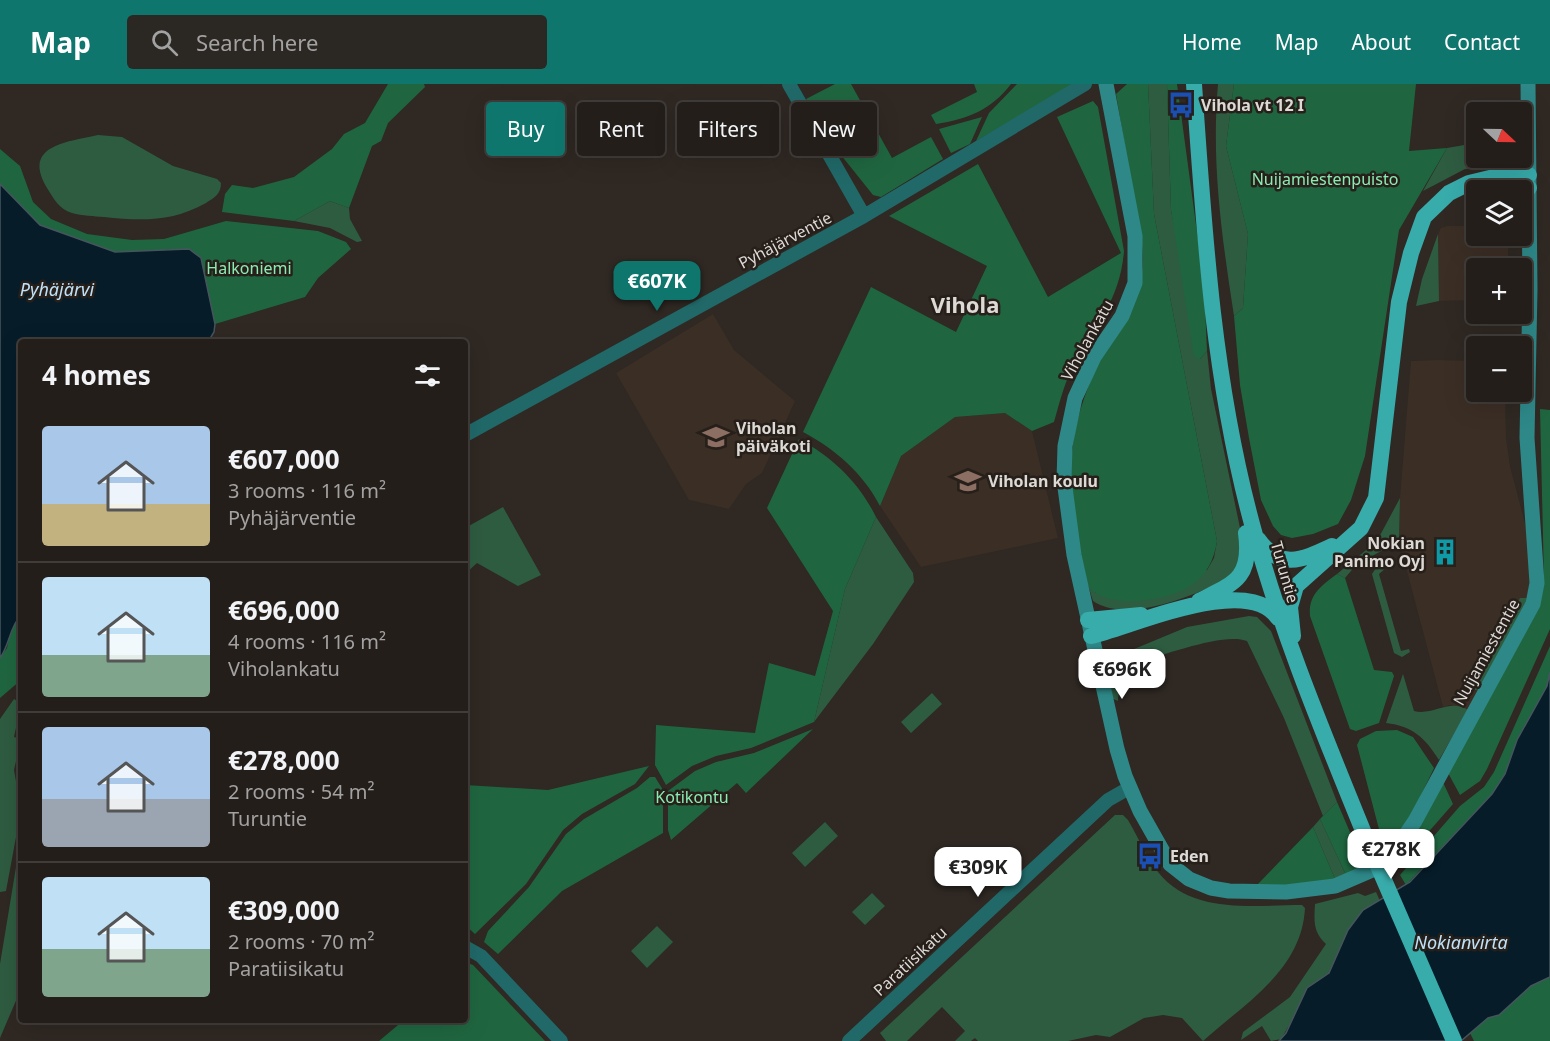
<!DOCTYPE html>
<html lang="en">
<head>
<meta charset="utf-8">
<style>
  body { margin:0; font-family:"Noto Sans",sans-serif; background:#2b2723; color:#f1f3f6; height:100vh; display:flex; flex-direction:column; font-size:22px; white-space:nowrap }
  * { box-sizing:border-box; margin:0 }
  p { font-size:20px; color:#a3a2a2 }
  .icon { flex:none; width:33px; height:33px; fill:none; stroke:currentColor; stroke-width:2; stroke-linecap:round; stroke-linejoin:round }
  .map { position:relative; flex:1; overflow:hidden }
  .panel { position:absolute; left:18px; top:255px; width:450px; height:684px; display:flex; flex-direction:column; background:#231e1a; border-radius:6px; box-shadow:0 6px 24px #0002,0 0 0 2px #403c39 }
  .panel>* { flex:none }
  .banner { position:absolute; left:486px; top:18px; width:570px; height:54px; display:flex; gap:12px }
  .needle { width:39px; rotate:112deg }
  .fabs { position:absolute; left:1466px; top:18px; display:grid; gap:12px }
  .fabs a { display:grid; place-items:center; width:66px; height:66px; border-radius:6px; background:#231e1a; box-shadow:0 6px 24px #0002,0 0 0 2px #403c39; font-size:30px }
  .price { position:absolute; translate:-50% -51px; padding:0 14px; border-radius:12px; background:#fff; color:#222; font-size:20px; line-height:39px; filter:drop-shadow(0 2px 3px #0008) }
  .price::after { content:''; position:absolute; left:50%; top:36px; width:18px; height:14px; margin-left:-9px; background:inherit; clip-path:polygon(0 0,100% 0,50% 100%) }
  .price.active { background:#0f766e; color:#fff }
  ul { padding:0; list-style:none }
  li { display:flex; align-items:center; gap:18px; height:150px; padding:0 24px }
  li+li { border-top:2px solid #403c39 }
  li span { display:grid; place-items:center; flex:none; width:168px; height:120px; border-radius:6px; color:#555 }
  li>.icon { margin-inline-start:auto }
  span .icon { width:72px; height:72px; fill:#fffc; stroke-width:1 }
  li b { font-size:26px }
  h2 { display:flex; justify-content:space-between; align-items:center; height:72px; padding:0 24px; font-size:26px }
  .pill { padding:0 21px; border-radius:6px; background:#231e1a; box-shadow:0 6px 24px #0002,0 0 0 2px #403c39; font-size:21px; line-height:54px }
  .pill.active { background:#0f766e; color:#fff }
  header { display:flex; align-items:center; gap:36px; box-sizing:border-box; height:84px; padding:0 30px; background:#0f766e; color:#fff }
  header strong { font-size:28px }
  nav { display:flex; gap:33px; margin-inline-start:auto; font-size:21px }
  .search { width:420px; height:54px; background:#2b2723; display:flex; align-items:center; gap:15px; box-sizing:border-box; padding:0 21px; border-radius:6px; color:#a3a2a2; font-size:22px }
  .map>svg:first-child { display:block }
  .built { fill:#3b2e25 }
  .green { fill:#2e5c41 }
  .forest { fill:#1f6640 }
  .water { fill:#061c29; stroke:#46555d; stroke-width:1.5 }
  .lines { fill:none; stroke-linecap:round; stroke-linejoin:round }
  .tertiary { stroke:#216969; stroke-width:14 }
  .secondary { stroke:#2e8888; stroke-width:15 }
  .trunk { stroke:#38abab; stroke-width:16 }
  .trunk-bridge { stroke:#38abab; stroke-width:16 }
  .labels { text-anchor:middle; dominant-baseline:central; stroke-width:5; stroke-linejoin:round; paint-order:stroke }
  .poi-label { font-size:16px; font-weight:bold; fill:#ddd9d5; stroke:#261f1a; text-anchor:start }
  .park-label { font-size:16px; fill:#8becb2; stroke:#261f1a }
  .street-label { font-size:16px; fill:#ddd9d5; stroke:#261f1a }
  .water-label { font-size:18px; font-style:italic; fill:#bfe2f9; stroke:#261f1a }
  .district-label { font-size:22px; font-weight:bold; fill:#ddd9d5; stroke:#261f1a }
</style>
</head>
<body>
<header>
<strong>Map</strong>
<div class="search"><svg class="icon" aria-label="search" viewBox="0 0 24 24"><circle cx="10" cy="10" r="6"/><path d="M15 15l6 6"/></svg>Search here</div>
<nav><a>Home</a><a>Map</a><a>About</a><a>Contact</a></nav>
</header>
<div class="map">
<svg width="1550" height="957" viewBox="0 0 1550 957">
  <rect width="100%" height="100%" fill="#2f2823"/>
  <!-- built -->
  <path class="built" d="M1447,142H1476V152H1508V184H1476V216L1439,217L1438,150L1441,144Z
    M713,230L734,266L795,317L762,389L746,400L729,425L689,416L616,289Z
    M1438,276L1476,277V308H1505L1506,354L1510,382L1526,443L1531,487L1527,514L1468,626L1450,621L1443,623L1399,457L1400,414L1411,277Z
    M1005,329L1032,347L1058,454L921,483L880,422L901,372L955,333Z"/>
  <!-- green -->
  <path class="green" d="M1148,0H1167L1171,126L1200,275L1207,267L1211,305L1244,463C1243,474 1235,488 1227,496C1222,500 1212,503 1206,505C1175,518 1123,537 1093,517L1087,498L1096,509L1207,486L1214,474L1217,457L1154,130Z
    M1218,0H1234L1226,62L1248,150L1243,224L1234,232C1222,154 1211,79 1218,0Z
    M98,51L122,53L173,82L217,95L221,99C221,110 215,113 206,119C172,138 142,137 104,133C94,132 82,132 72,129C59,125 54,115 47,104C21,61 68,58 98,51Z
    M1476,59V74H1503L1501,82L1465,85L1423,107L1447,64Z
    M330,117L349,124L350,135L362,157L357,158L330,144L294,137Z
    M1438,150L1439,217L1416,222L1422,195Z
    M1400,414L1399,457L1356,481L1345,494L1337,490L1377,457Z
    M503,423L541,491L518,502L477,479L465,490V444Z
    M876,433L913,489L914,498L873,560L814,638L845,505Z
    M1384,480L1386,484L1379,490L1401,567L1409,565L1410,568L1402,573L1394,569L1372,490L1376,484Z
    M1520,514H1527L1525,525L1480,605L1475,606L1469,599L1472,593L1498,560Z
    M1249,532L1257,533L1271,547L1337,718L1323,732L1284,634L1247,557C1224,548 1166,571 1140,577C1130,586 1118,603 1118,617L1109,613L1103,578L1187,543Z
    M1403,590L1414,627C1433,632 1450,614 1468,626L1439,676C1425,654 1413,642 1386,639Z
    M932,609L942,620L911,649L901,638Z
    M14,615L21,620V640L17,639L14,653L21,655L14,686L21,726L6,807L0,808V635Z
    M1115,731H1123L1128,736C1138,753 1146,772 1158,788C1192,831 1254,821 1302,821L1305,824C1302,886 1245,919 1203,957L1182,934L1163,931L1144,934L1110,953L1096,951L1068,957H978L975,954L971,957H955L965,947L942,923L907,957H886L880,949Z
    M1320,735L1346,791L1335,795L1313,743Z
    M825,738L838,752L805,783L792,769Z
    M21,753V905L0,954V880Z
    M1376,808L1380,817L1363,826L1348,846L1329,889L1307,904L1302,919L1281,955L1271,957L1262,942L1241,956L1243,948L1290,913L1326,860C1313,848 1314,837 1315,820L1358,809L1365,812Z
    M872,809L885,822L865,841L852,828Z
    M657,842L673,858L647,884L631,867Z"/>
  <!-- forest -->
  <path class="forest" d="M388,0H424L425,3L388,39L381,57L372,62L349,124L330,117L294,137L222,128L225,110L232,101L253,104L294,93L332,65L344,50L365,39Z
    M835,0H851L892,74L931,53L943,75L881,113L873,111L829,56L806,15Z
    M974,0H1011C991,26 968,35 936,40L931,31L977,8Z
    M1017,0H1074L976,57L989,29Z
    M1127,0H1148L1154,130L1217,457C1214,476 1207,491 1190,502C1169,517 1100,528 1086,498C1081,486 1081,470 1079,458C1063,379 1071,333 1107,262C1115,245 1141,204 1142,188C1145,165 1139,140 1135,117C1128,81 1122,45 1116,10Z
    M1167,0H1177L1204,200L1207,267L1200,275L1194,272L1171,126Z
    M1234,0H1416L1409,67L1447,64L1399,146L1365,372L1351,416L1338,440L1313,450L1292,454L1281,451L1273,442L1261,416L1249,354L1240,301L1234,232L1243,224L1248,150L1226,62Z
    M1093,17L1098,23L1124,167C1120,215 1098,237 1076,277C1065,296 1060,317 1054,338L1032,347L1005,329L955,333L901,372L880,422C863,389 835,365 803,348L871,203L956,248L987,182L889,132L978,80L1048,213L1121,169L1057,33Z
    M982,33L970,60L951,69L939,45Z
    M0,65L20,82L33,118L51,135L87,150L132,156L164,155L226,137L318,147L346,158L351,165L318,194L305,213L215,240L201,174L189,165L115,168L40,141L0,100Z
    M1540,325L1550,326V545L1487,685L1480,697L1460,711L1447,687L1544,495Z
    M799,355C832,373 859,398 876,433L845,505L814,638L751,664L716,672L692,682L666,701L655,681L656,641L755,649L769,579L815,592L833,527L767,424Z
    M1337,490L1345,494L1374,586L1392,588L1394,592L1379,639L1356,647L1350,645L1310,532C1308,511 1321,502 1337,490Z
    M21,531V596L0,614V574L7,564L12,541Z
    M1550,562V588L1547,602L1517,656L1505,690L1492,710L1406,801L1400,791L1460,722L1484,703L1494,688Z
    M813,645L746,709L737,699L671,756L668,746V707L695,687L716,678L754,669Z
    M1397,646L1413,653L1434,684L1410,734L1390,766L1380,749L1357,661L1360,655L1376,647Z
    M649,682L635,700L582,730L563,746L526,800L475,850L465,841V701L548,706Z
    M650,693H655L663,706V749L562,807L498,870L484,858L488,847L529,803L566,750L584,735L637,704Z
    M1442,696L1453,720L1397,784L1396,780L1410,762Z
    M1337,718L1365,783L1346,791L1320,735Z
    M1313,743L1335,795L1300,801L1256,802Z
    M465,878L473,881L545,957H379L404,936H465Z
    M1550,893V957H1474L1470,949L1488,934L1499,931L1531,902Z"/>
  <!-- water -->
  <path class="water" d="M0,100L40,141L115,168L189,165L201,174L215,240L214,248L208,258H21V531C9,544 10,560 0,574Z
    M1550,588V893L1531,902L1499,931L1488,934L1461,957H1279L1286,949L1307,904L1329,889L1348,846L1363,826L1410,798L1492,710L1505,690L1517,656L1547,602Z"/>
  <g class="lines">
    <!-- tertiary -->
    <path class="tertiary" d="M789,0L864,132
      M465,351L864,132L1085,0
      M465,863L481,872L561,957
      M849,957L1108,716L1129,704"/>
    <!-- secondary -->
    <path class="secondary" d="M1106,0L1135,152V199L1122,232L1094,273L1075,314L1065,362L1064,396L1074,471L1117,665L1125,692L1140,727L1170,780L1189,795L1211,804L1229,807L1286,808L1335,802L1386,780L1415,737L1533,520L1537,499L1527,354L1530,206L1528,0"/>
    <!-- trunk -->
    <path class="trunk" d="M1194,0C1204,147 1213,296 1252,440C1281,549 1325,653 1368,759
      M1486,102L1529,104
      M1258,455C1280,487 1302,476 1332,462
      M1199,517C1235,499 1252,494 1246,449
      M1088,536L1141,531
      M1091,552C1134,542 1248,489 1278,534
      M1293,552L1290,523L1296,502L1361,444L1376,414L1399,218L1411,169L1424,133L1449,109L1469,99L1494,93L1529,91"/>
    <!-- trunk-bridge -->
    <path class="trunk-bridge" d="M1368,759L1454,957"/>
  </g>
  <!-- icons -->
  <defs>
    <g id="bus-bare" transform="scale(2.07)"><path d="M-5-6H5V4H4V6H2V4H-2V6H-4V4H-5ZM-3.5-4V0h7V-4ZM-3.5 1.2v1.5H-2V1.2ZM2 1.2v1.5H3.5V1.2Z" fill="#1a4fb4" stroke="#261f1a" stroke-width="2.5" paint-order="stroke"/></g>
    <g id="school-bare" transform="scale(2.07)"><path d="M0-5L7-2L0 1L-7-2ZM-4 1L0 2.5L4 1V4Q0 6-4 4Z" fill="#8d6e63" stroke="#261f1a" stroke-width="2.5" paint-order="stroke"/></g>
    <g id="building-bare" transform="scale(2.07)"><path d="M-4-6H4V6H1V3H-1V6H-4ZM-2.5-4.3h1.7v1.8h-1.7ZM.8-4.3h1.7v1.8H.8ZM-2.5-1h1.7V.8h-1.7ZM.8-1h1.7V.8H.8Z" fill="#0f9aa8" stroke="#261f1a" stroke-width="2.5" paint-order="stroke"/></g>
  </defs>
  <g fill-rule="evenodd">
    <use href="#bus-bare" x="1181" y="21"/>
    <use href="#school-bare" x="716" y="353"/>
    <use href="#school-bare" x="968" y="397"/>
    <use href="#building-bare" x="1445" y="468"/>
    <use href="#bus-bare" x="1150" y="772"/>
  </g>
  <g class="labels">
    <!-- poi labels -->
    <g class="poi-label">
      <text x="1201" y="21">Vihola vt 12 I</text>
      <text x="736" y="344">Viholan<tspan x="736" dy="18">päiväkoti</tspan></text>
      <text x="988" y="397">Viholan koulu</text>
      <text x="1425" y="459" text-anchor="end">Nokian<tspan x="1425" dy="18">Panimo Oyj</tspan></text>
      <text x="1170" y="772">Eden</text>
    </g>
    <!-- park labels -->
    <g class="park-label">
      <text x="1325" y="95">Nuijamiestenpuisto</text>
      <text x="249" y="184">Halkoniemi</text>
      <text x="692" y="713">Kotikontu</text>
    </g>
    <!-- street labels -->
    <g class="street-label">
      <text transform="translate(785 156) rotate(-28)">Pyhäjärventie</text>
      <text transform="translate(1087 256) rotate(-61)">Viholankatu</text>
      <text transform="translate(1285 488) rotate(74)">Turuntie</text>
      <text transform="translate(1486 568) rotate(-61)">Nuijamiestentie</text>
      <text transform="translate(910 877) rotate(-43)">Paratiisikatu</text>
    </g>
    <!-- water labels -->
    <g class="water-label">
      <text x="57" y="205">Pyhäjärvi</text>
      <text x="1461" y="858">Nokianvirta</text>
    </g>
    <!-- district labels -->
    <g class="district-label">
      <text x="965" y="220">Vihola</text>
    </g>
  </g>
</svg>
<div class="fabs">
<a><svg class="needle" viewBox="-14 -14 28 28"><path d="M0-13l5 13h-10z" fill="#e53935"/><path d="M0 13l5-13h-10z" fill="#a3a2a2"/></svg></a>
<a><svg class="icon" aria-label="layers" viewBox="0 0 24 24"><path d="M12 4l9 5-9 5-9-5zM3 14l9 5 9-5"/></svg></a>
<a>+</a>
<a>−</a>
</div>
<b class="price active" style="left:657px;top:228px">€607K</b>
<b class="price" style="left:1122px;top:616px">€696K</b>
<b class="price" style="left:1391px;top:796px">€278K</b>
<b class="price" style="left:978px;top:814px">€309K</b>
<div class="banner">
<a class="pill active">Buy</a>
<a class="pill">Rent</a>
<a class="pill">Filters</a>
<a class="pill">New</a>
</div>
<section class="panel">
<h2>4 homes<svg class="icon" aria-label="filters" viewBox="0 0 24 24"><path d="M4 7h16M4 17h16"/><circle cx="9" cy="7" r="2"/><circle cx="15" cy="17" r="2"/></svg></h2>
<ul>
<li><span style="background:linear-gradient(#a9c7e8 65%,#c2b280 0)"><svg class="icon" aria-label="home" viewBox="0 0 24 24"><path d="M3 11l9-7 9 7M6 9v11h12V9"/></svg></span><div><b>€607,000</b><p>3 rooms · 116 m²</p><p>Pyhäjärventie</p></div></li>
<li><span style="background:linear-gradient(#bfe0f5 65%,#7fa58c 0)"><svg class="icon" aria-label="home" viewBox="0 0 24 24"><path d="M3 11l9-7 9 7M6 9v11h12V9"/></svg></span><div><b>€696,000</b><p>4 rooms · 116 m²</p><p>Viholankatu</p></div></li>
<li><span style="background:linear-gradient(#a9c7e8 60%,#9aa5b1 0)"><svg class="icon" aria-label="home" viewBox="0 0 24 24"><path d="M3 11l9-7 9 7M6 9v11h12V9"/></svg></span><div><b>€278,000</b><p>2 rooms · 54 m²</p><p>Turuntie</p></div></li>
<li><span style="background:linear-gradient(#bfe0f5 60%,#7fa58c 0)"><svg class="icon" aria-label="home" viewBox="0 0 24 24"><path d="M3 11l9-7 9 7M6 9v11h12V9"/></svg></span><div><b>€309,000</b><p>2 rooms · 70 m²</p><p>Paratiisikatu</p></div></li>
</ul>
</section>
</div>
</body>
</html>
